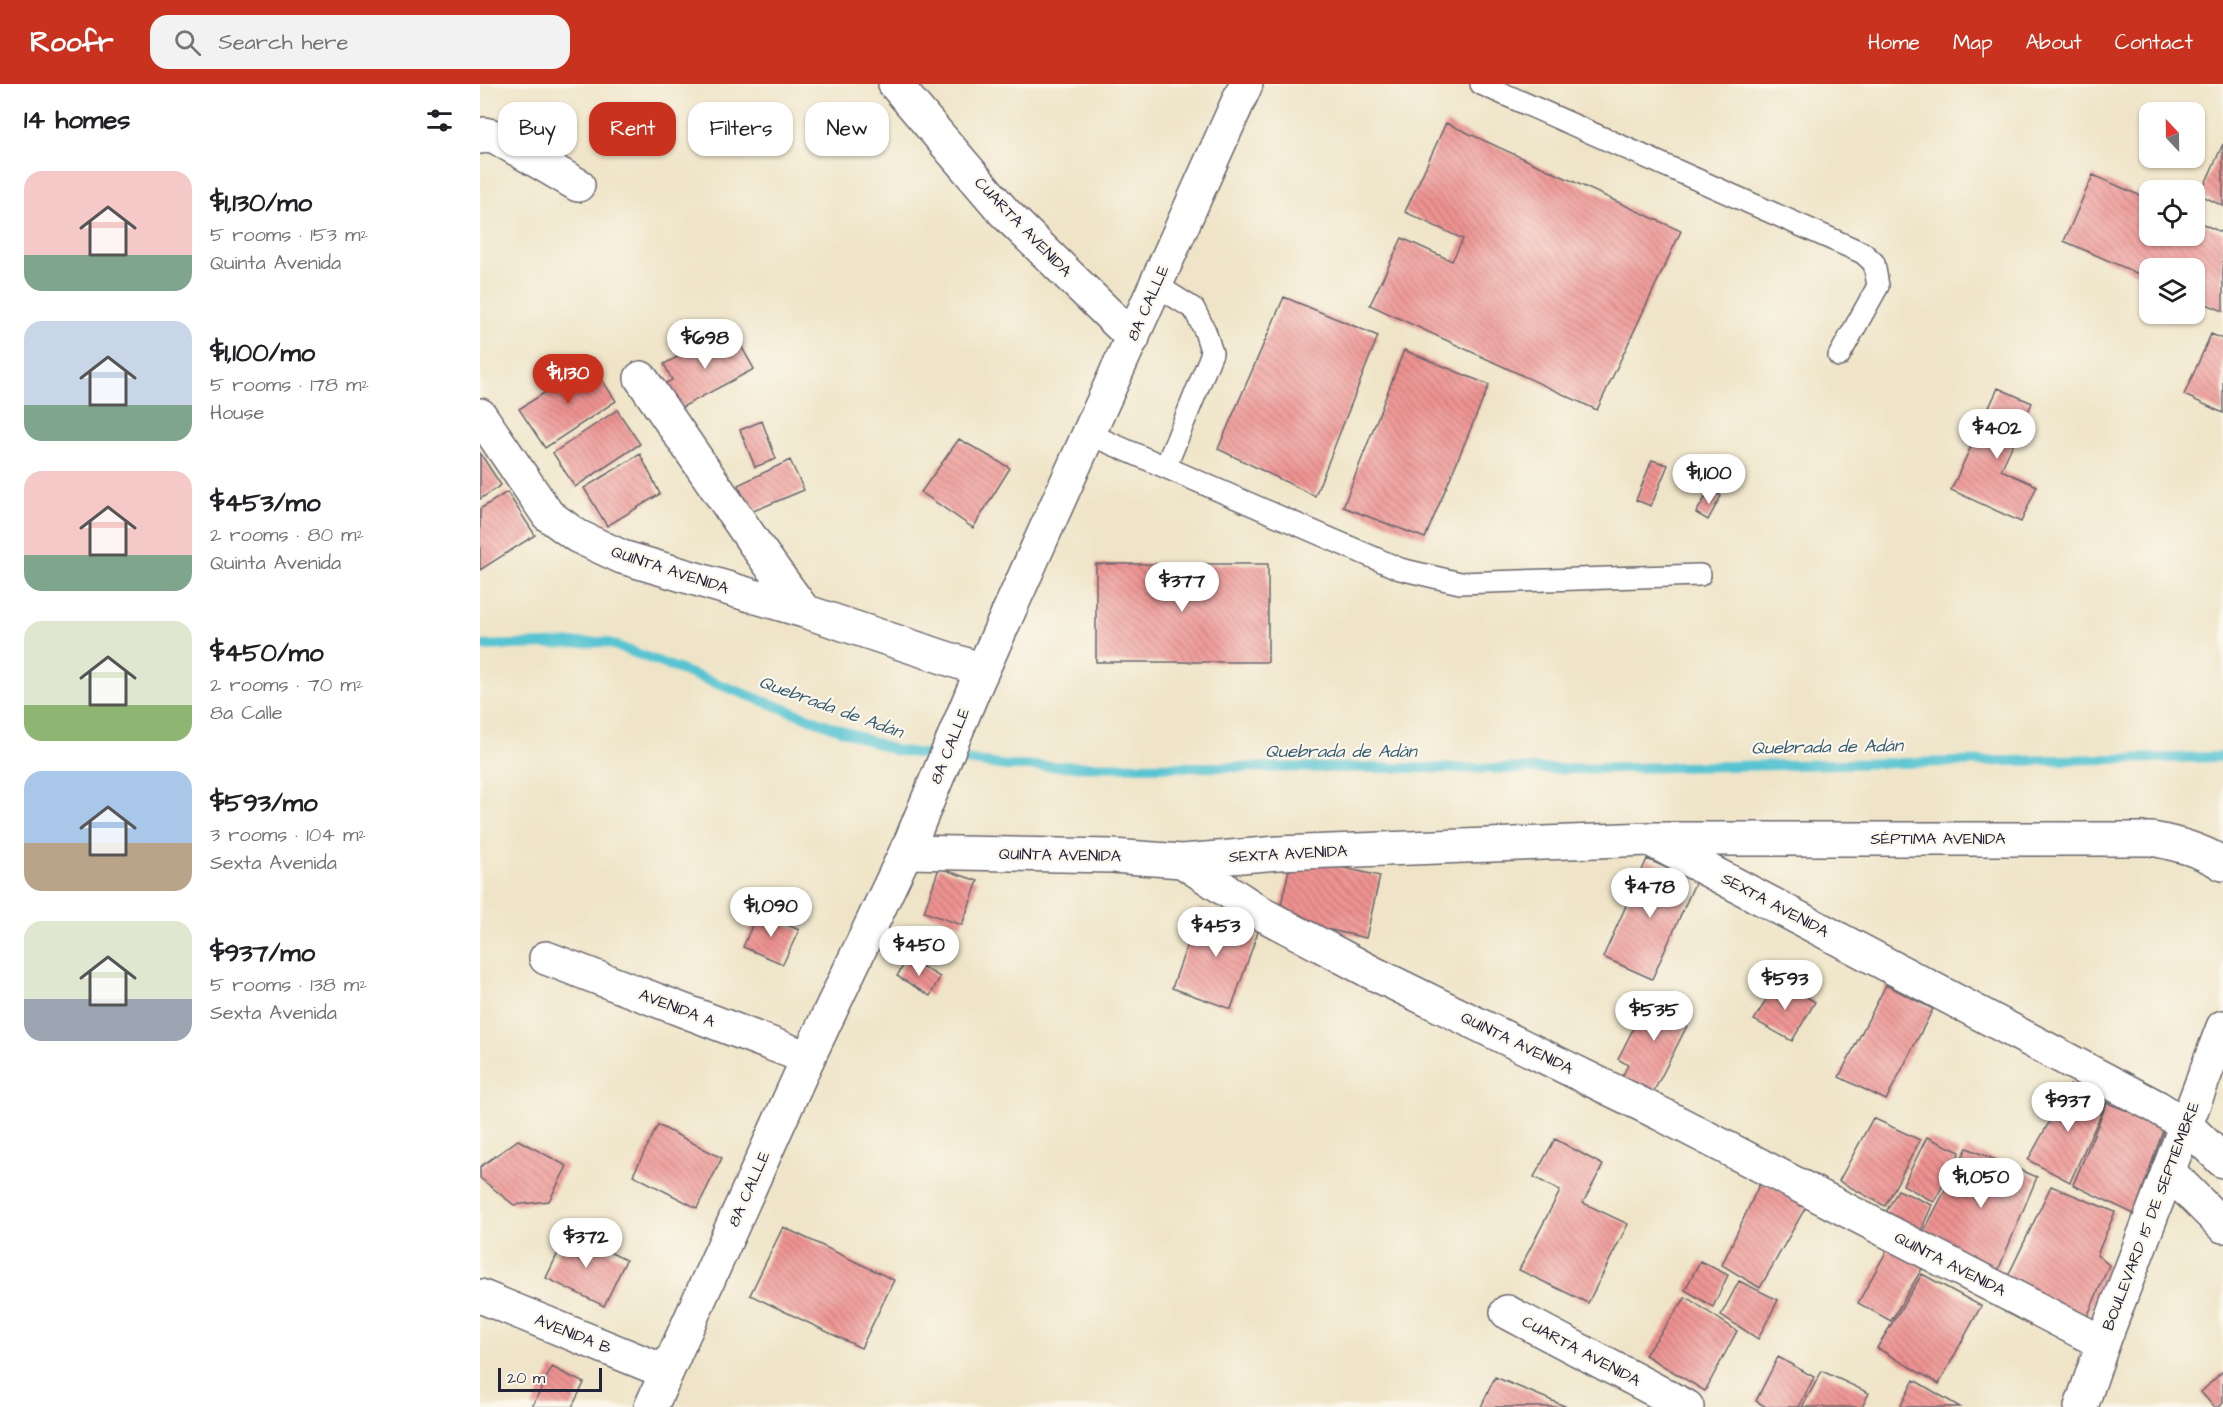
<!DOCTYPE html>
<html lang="en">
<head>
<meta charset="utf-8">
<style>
  body { margin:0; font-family:"Architects Daughter",sans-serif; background:#f2f2f2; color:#202124; height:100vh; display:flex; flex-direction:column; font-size:22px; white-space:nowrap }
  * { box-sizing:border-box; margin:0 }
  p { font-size:20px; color:#757577 }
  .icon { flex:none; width:33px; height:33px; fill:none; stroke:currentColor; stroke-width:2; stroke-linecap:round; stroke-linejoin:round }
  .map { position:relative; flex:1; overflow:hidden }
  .sheet { display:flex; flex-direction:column; background:#fff; width:480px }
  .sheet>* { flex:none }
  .hud { position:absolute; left:18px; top:18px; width:570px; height:54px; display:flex; gap:12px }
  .needle { width:39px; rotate:338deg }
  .buttons { position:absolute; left:1659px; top:18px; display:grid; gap:12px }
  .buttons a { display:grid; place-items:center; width:66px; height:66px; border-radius:12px; background:#fff; box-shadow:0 2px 4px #0004; font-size:30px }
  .scale { position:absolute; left:18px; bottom:15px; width:104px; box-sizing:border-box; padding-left:6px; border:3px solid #22223b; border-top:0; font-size:16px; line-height:21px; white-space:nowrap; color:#22223b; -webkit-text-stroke:4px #fbf7ec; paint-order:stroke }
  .price { position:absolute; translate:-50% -51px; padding:0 14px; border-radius:21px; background:#fff; color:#222; font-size:20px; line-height:39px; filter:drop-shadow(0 2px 3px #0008) }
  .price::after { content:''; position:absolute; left:50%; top:36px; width:18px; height:14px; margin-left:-9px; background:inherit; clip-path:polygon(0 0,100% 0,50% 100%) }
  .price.current { background:#c8321e; color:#fff }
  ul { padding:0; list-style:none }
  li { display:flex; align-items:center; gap:18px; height:150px; padding:0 24px }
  li span { display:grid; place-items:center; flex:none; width:168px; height:120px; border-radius:18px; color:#555 }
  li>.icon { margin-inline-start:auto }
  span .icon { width:72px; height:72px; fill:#fffc; stroke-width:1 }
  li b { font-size:26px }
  h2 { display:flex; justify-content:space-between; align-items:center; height:72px; padding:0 24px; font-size:26px }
  .chip { padding:0 21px; border-radius:18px; background:#fff; box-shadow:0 2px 4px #0004; font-size:21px; line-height:54px }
  .chip.current { background:#c8321e; color:#fff }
  header { display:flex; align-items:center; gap:36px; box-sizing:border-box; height:84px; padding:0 30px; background:#c8321e; color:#fff }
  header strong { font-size:28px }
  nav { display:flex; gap:33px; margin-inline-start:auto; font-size:21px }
  .search { width:420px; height:54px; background:#f2f2f2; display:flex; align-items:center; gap:15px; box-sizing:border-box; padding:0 21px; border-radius:18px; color:#757577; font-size:22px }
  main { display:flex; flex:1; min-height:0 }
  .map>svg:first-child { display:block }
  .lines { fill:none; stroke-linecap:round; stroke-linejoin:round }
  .stream { stroke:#58c4d2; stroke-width:10 }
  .building { fill:url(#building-back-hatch) }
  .service-casing { stroke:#6a666c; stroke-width:24 }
  .minor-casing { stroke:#6a666c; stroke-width:36 }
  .tertiary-casing { stroke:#6a666c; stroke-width:36 }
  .service { stroke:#fff; stroke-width:21 }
  .minor { stroke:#fff; stroke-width:33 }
  .tertiary { stroke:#fff; stroke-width:33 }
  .labels { text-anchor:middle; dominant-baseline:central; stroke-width:4.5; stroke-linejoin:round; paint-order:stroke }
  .street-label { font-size:16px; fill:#22223b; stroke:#fbf7ec }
  .water-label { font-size:18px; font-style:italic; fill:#355b70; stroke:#fbf7ec }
</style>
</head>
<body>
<header>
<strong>Roofr</strong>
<div class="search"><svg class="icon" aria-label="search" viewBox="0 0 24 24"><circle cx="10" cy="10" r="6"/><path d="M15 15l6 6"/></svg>Search here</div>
<nav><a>Home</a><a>Map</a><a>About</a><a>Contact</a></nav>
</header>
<main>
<section class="sheet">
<h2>14 homes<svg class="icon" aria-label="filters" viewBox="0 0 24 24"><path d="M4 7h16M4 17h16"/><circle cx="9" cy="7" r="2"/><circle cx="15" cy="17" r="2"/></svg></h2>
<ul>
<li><span style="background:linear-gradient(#f6c9c9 70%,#7fa58c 0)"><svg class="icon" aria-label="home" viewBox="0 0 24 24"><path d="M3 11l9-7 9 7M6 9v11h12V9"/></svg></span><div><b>$1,130/mo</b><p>5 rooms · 153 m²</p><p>Quinta Avenida</p></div></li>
<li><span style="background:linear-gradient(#c9d6e8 70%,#7fa58c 0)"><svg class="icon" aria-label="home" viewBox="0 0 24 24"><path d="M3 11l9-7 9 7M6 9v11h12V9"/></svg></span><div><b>$1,100/mo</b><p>5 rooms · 178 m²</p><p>House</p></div></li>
<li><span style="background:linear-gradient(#f6c9c9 70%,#7fa58c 0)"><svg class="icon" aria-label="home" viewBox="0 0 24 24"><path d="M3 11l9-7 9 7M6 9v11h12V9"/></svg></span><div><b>$453/mo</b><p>2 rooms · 80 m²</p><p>Quinta Avenida</p></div></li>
<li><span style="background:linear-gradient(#dfe7d0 70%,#8fb573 0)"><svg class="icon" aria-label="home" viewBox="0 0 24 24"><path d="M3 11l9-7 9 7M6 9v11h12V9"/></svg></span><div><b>$450/mo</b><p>2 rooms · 70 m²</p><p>8a Calle</p></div></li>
<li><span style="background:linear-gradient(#a9c7e8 60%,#b9a48a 0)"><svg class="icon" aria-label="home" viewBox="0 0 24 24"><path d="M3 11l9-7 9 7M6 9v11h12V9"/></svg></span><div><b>$593/mo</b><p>3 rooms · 104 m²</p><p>Sexta Avenida</p></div></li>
<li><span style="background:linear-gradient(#dfe7d0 65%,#9aa5b1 0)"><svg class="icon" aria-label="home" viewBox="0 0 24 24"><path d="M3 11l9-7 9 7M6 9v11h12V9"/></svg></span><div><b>$937/mo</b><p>5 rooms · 138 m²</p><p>Sexta Avenida</p></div></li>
</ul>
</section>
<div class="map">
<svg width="1743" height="1323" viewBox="0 0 1743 1323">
  <defs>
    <pattern id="building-back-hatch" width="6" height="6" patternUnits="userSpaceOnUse" patternTransform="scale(1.5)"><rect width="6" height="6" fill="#ee9392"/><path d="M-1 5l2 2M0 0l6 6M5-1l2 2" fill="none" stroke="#c07878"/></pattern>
  </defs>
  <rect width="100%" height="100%" fill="#fbf7ec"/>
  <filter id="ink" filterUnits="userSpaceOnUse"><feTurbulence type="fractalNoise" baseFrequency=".0167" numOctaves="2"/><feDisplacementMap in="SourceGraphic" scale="12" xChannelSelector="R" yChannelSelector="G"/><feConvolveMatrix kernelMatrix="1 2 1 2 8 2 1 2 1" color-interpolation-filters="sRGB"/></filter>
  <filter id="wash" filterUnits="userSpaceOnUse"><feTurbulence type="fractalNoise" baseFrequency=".008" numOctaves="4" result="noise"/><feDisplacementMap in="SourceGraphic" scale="24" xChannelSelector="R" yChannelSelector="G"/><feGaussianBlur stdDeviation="1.35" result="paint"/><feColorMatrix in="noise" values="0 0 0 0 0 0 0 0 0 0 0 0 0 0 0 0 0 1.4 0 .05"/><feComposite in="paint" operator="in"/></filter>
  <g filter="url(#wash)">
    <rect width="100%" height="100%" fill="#efe4c7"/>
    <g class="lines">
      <!-- stream -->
      <path class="stream" d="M0,562L126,558L414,666L527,682L1090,685L1743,673"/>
    </g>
    <g id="blocks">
      <!-- building -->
      <path class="building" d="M966,39L1201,147L1117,326L890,221L922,154L972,177L983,155L925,128Z
        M1743,60V122L1720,111Z
        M1613,91L1670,116V152H1714V136L1743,149V227L1714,215V184H1670V195L1584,157Z
        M804,213L898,252L835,412L738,365Z
        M251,244L274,285L193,328L179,303L192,296L184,280Z
        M1731,250L1743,255V329L1704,311Z
        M924,266L1009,301L945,454L863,423Z
        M111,279L136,317L65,364L39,325Z
        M1518,304L1552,319L1521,386L1557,402L1541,438L1471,406Z
        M137,326L160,360L95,403L73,369Z
        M282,337L296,375L275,383L260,346Z
        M479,355L530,384L493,444L441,408Z
        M0,369L21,401L0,415Z
        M160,370L180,410L127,442L104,404Z
        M310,376L324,406L271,428L258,401Z
        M1172,376L1188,381L1171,422L1156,416Z
        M1230,405L1241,412L1228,436L1216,429Z
        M27,408L55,451L0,486V425Z
        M616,480H788V578H616Z
        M812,772L900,792L886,854L798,834Z
        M1167,775L1216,797L1172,895L1123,873Z
        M459,784L498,797L482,841L444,828Z
        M720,824L779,845L751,925L692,904Z
        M278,828L319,846L303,880L263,863Z
        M428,874L460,893L450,912L417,892Z
        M1298,896L1335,918L1312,957L1274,936Z
        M1406,901L1453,925L1406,1016L1359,993Z
        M1171,909L1213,930L1173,1009L1142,993L1148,981L1138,975Z
        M1590,1001L1627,1017L1590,1098L1548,1076Z
        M1627,1019L1685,1041L1654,1130L1593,1101Z
        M1393,1034L1440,1056L1405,1122L1359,1097Z
        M178,1041L242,1074L217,1124L153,1091Z
        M1447,1053L1480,1068L1454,1118L1423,1101Z
        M1075,1055L1123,1081L1103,1119L1148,1140L1108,1219L1039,1186L1080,1107L1054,1093Z
        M38,1056L87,1082L69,1117L34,1121L0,1094V1083Z
        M1487,1064L1557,1093L1517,1189L1442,1151Z
        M1281,1097L1328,1119L1280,1204L1242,1181Z
        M1571,1102L1635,1128L1617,1171L1629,1181L1605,1238L1526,1196Z
        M1418,1106L1452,1121L1440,1149L1404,1132Z
        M303,1143L414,1196L381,1264L270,1211Z
        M88,1148L146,1176L124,1222L66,1194Z
        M1411,1159L1446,1178L1411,1237L1378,1219Z
        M1220,1177L1248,1191L1233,1223L1205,1206Z
        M1442,1190L1501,1222L1459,1300L1397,1264Z
        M1259,1197L1298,1216L1278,1255L1241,1231Z
        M1206,1213L1257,1247L1225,1307L1165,1271Z
        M1298,1273L1334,1293L1319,1323H1286L1276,1317Z
        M72,1283L104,1299L92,1323H52Z
        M1342,1287L1389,1309L1382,1323H1322Z
        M1743,1287V1319L1739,1323H1734L1721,1308Z
        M1015,1293L1087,1323H1001Z
        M1434,1296L1480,1323H1420Z"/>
    </g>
  </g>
  <g filter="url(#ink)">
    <use href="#blocks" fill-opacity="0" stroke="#6a666c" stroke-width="1.5"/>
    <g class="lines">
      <!-- service casing -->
      <g class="service-casing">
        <path id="service" d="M1001,0L1383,169L1394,179L1398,202L1359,272
          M676,201L714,225L725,247L732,269L686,382
          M609,350L920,485L980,499L1220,491"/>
      </g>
      <!-- minor casing -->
      <g class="minor-casing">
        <path id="minor" d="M415,0L524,128L653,254
          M0,53L4,50L16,53L98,101
          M161,294L275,460L324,527
          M0,331L68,431L97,452L142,473L324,527L502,586
          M1173,755H1672C1698,760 1721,766 1743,780
          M426,768L632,772L702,777L784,831L891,888L1181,1030L1623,1259
          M702,777L798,769L1169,755L1677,1023L1706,1041L1743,1077
          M66,874L328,974
          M1688,1087L1743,1142
          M0,1212L186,1288
          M1027,1228L1207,1323"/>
      </g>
      <!-- tertiary casing -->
      <g class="tertiary-casing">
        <path id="tertiary" d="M171,1323L328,974L431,757L493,607L766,0
          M1601,1323L1623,1259L1743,943"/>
      </g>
      <!-- service -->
      <use href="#service" class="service"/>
      <!-- minor -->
      <use href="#minor" class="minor"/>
      <!-- tertiary -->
      <use href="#tertiary" class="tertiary"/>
    </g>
  </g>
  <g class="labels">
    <!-- street labels -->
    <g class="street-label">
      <text transform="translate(543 143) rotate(46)">CUARTA AVENIDA</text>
      <text transform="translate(668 219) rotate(-66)">8A CALLE</text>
      <text transform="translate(190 486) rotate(18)">QUINTA AVENIDA</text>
      <text transform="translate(470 662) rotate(-68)">8A CALLE</text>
      <text x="1458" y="755">SÉPTIMA AVENIDA</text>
      <text transform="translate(808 770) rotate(-3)">SEXTA AVENIDA</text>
      <text transform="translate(580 771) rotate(1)">QUINTA AVENIDA</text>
      <text transform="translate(1295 821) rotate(28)">SEXTA AVENIDA</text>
      <text transform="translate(197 924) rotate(21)">AVENIDA A</text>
      <text transform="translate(1037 959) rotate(26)">QUINTA AVENIDA</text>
      <text transform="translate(269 1105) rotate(-66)">8A CALLE</text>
      <text transform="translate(1671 1132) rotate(-69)">BOULEVARD 15 DE SEPTIEMBRE</text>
      <text transform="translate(1470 1180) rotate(27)">QUINTA AVENIDA</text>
      <text transform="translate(93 1250) rotate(22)">AVENIDA B</text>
      <text transform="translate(1101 1267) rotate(28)">CUARTA AVENIDA</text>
    </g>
    <!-- water labels -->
    <g class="water-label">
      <text transform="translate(351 623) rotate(20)">Quebrada de Adán</text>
      <text transform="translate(1347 663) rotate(-1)">Quebrada de Adán</text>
      <text x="861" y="667">Quebrada de Adán</text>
    </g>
  </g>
</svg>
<div class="buttons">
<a><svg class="needle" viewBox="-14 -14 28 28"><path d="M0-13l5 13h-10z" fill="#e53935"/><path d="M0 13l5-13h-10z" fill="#757577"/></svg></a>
<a><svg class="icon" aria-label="locate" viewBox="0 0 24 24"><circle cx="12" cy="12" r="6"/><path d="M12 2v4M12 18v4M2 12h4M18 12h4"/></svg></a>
<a><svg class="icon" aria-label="layers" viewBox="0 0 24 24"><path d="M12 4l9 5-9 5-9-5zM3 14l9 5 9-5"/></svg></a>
</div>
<div class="scale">20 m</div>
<b class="price" style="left:225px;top:286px">$698</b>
<b class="price current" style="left:88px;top:321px">$1,130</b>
<b class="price" style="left:1517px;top:376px">$402</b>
<b class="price" style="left:1229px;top:421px">$1,100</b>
<b class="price" style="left:702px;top:529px">$377</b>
<b class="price" style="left:1170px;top:835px">$478</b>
<b class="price" style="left:291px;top:854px">$1,090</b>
<b class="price" style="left:736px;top:874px">$453</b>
<b class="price" style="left:439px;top:893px">$450</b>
<b class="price" style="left:1305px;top:927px">$593</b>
<b class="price" style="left:1174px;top:958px">$535</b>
<b class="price" style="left:1588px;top:1049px">$937</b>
<b class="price" style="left:1501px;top:1125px">$1,050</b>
<b class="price" style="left:106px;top:1185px">$372</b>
<div class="hud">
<a class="chip">Buy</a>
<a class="chip current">Rent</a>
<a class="chip">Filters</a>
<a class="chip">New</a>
</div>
</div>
</main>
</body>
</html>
